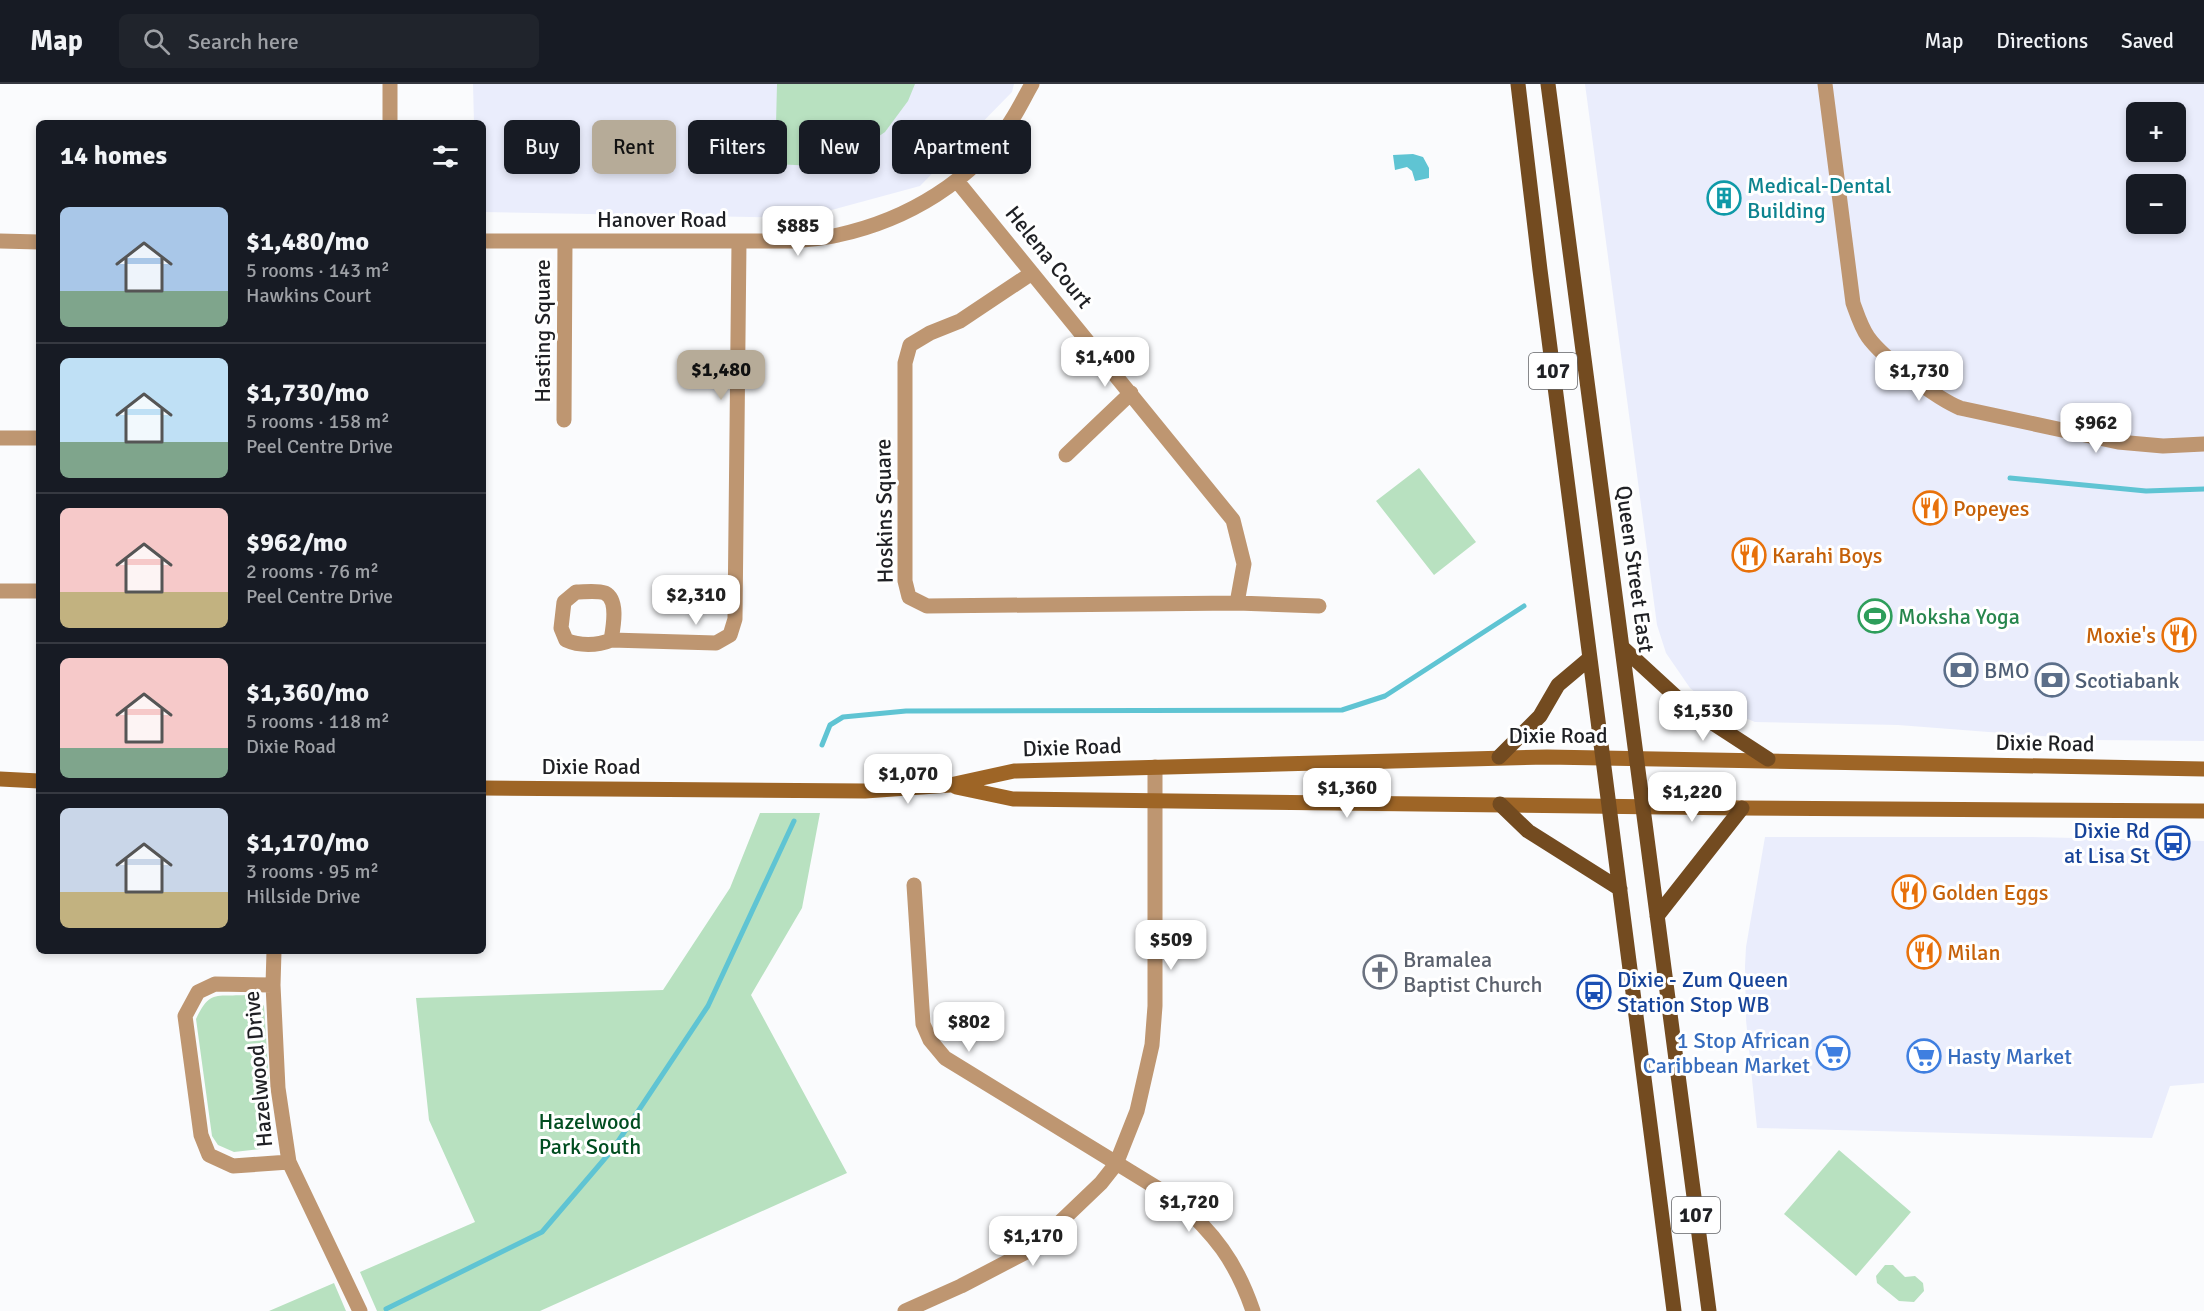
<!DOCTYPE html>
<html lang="en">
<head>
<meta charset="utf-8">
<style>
  body { margin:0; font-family:Signika,sans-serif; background:#20242c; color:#f1f3f6; height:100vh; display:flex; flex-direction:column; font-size:22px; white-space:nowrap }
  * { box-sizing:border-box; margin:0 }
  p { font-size:20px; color:#9ea1a6 }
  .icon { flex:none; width:33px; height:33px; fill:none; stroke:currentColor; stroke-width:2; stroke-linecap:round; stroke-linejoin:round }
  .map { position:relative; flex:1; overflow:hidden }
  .panel { position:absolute; left:36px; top:36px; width:450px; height:834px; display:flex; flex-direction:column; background:#171b24; border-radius:9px; box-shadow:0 3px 9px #0003 }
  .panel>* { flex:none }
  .banner { position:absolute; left:504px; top:36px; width:570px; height:54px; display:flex; gap:12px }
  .fabs { position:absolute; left:2126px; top:18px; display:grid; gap:12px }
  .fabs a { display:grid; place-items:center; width:60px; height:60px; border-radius:9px; background:#171b24; box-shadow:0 3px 9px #0003; font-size:30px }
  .price { position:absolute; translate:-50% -51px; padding:0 14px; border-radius:12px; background:#fff; color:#222; font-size:20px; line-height:39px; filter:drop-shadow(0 2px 3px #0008) }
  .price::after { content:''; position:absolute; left:50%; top:36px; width:18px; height:14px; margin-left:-9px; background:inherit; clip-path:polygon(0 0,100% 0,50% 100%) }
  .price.current { background:#b6ab98; color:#111 }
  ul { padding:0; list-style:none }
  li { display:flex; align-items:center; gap:18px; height:150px; padding:0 24px }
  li+li { border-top:2px solid #363941 }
  li span { display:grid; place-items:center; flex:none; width:168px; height:120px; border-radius:9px; color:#555 }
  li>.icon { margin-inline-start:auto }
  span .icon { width:72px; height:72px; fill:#fffc; stroke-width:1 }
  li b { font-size:26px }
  h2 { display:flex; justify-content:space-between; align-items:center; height:72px; padding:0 24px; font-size:26px }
  .tag { padding:0 21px; border-radius:9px; background:#171b24; box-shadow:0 3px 9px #0003; font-size:21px; line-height:54px }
  .tag.current { background:#b6ab98; color:#111 }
  header { display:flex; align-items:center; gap:36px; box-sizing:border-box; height:84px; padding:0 30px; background:#171b24; border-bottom:2px solid #363941 }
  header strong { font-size:28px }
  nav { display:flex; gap:33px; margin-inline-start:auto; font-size:21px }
  .search { width:420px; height:54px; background:#20242c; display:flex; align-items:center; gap:15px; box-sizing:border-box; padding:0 21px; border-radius:9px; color:#9ea1a6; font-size:22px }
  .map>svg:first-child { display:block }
  .built { fill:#eaedfc; fill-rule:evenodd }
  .green { fill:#b8e1c0 }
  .water { fill:#5fc4d3 }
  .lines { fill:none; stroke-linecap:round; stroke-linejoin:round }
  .stream { stroke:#5fc4d3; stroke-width:5 }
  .street { stroke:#be9671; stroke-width:15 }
  .secondary { stroke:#9e6526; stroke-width:15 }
  .primary { stroke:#734b20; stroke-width:15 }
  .labels { text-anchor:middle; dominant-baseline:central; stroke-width:6; stroke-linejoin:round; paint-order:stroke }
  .shield { fill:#fff; stroke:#626366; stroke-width:1.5 }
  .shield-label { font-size:21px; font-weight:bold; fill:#1f2024 }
  .culture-label { font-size:22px; fill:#0d838f; stroke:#fff; text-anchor:start }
  .street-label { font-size:22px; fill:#1f2024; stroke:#fff }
  .food-label { font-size:22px; fill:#c56008; stroke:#fff; text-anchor:start }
  .leisure-label { font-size:22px; fill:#27864d; stroke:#fff; text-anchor:start }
  .service-label { font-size:22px; fill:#4e5e75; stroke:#fff; text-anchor:start }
  .transit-label { font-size:22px; fill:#164399; stroke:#fff; text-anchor:end }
  .worship-label { font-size:22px; fill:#5b616d; stroke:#fff; text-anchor:start }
  .shop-label { font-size:22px; fill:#366cbe; stroke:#fff; text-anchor:end }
  .park-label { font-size:22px; fill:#004d20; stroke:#fff }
</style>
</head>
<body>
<header>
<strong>Map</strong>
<div class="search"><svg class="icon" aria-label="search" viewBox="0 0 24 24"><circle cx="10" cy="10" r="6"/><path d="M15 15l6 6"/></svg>Search here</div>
<nav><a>Map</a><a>Directions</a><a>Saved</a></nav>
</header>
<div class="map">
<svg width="2204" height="1227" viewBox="0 0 2204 1227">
  <rect width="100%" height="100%" fill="#fafbfd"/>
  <!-- built -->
  <path class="built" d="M473,0H1014L1012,8L920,102L802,134L483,128V39H474Z
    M1585,0H2204V657L2094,656L1898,641L1755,638L1707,618L1690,604L1666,569L1657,541ZM2136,28H2175V68H2136ZM2136,100H2175V140H2136Z
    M1765,753H2030L2204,757V999L2170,1002L2152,1054L1757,1044L1746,936L1745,882L1746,863Z"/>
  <!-- green -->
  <path class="green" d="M777,0H915L908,17L885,48L852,71L814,82L775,80Z
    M1419,384L1476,458L1434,491L1376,417Z
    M760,729H820L802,824L751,911L847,1089L540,1227H377L360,1188L475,1138L429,1036L416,914L663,906L730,804Z
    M246,911L256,913L264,922L272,1046L267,1059L260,1065L234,1068L218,1061L212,1052L196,935C210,905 216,913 246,911Z
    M1839,1066L1911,1128L1856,1192L1784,1130Z
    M1885,1181H1893L1905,1193L1915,1192L1923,1199L1924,1207L1914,1218L1899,1217L1877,1199L1876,1192Z
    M334,1199L346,1227H269Z"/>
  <!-- water -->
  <path class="water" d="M1413,70L1423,73L1429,84V94L1415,97L1412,87L1407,83L1395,86L1393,71Z"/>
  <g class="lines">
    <!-- stream -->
    <path class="stream" d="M2010,394L2146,407L2204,405
      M822,661L830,641L843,633L906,627L1342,626L1385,612L1524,522
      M386,1225L542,1148L613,1065L708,922L794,737"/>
    <!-- street -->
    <path class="street" d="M1825,0L1853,219C1857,230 1861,243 1868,253C1883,274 1936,314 1960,324L2118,358L2163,362L2204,360
      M390,39V0
      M957,97L1233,436L1244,480L1237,519
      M0,157L39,158
      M483,157H792C807,155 823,155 838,151C907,136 973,97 1011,37C1019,25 1025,12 1032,0
      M1032,189L960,237L930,249L910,261L905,279V497L909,513L927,522L1237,519L1319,522
      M564,336L565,158
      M0,354H39
      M1066,371L1131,309
      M0,507H39
      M611,556C613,544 619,516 605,509C597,506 584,508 576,508L564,518L561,544L566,556C579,562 597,562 611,556L716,559L730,551L735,535L739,158
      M914,801L923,940L930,956L945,974L1175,1115C1214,1149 1236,1177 1253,1227
      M274,867L273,901L278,1004L289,1078L360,1227
      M273,901L215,900L198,908L185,932L201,1051L209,1071L233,1082L289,1078
      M905,1227L961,1202L1032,1165L1101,1099L1116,1080L1137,1027L1152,961L1155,922V683"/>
    <!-- secondary -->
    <path class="secondary" d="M0,695L39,697
      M956,703L1013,715L1742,724L2204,727
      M483,704L865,707L950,701L1014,687L1547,673L2204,685"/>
    <!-- primary -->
    <path class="primary" d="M1518,0L1540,186L1674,1227
      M1548,0L1709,1227
      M1623,564L1685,621L1768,675
      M1499,673L1540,632L1558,601L1590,574
      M1500,720L1528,747L1620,805
      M1657,832L1742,724"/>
  </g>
  <!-- icons -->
  <defs>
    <g id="building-ring" transform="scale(1.725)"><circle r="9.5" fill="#fff" stroke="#0f9aa8" stroke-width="1.5"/><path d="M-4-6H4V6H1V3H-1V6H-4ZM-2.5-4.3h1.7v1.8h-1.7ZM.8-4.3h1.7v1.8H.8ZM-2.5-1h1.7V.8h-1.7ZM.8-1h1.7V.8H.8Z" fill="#0f9aa8"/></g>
    <g id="restaurant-ring" transform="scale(1.725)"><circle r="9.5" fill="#fff" stroke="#e8710a" stroke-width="1.5"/><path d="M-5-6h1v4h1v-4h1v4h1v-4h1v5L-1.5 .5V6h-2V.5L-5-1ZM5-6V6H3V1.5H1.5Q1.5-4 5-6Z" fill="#e8710a"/></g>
    <g id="stadium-ring" transform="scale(1.725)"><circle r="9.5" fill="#fff" stroke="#2e9e5b" stroke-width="1.5"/><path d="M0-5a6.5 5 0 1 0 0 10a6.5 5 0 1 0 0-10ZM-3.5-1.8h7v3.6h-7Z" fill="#2e9e5b"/></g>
    <g id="bank-ring" transform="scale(1.725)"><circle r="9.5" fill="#fff" stroke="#5c6f8a" stroke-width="1.5"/><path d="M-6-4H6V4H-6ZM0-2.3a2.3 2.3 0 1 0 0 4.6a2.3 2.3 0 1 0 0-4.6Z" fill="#5c6f8a"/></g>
    <g id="bus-ring" transform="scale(1.725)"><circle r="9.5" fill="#fff" stroke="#1a4fb4" stroke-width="1.5"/><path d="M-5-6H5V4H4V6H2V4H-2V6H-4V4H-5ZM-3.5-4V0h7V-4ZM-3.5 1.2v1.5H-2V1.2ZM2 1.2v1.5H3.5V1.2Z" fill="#1a4fb4"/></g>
    <g id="church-ring" transform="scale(1.725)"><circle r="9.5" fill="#fff" stroke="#6b7280" stroke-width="1.5"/><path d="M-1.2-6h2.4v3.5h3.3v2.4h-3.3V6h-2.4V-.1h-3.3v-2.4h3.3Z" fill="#6b7280"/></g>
    <g id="supermarket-ring" transform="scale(1.725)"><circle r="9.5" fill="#fff" stroke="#3f7fe0" stroke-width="1.5"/><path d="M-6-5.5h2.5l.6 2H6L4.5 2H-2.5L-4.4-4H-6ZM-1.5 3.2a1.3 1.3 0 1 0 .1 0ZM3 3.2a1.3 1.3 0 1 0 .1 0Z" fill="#3f7fe0"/></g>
  </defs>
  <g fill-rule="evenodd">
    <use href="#building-ring" x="1724" y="114"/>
    <use href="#restaurant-ring" x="1930" y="424"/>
    <use href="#restaurant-ring" x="1749" y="471"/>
    <use href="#stadium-ring" x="1875" y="532"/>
    <use href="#restaurant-ring" x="2179" y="551"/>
    <use href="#bank-ring" x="1961" y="586"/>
    <use href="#bank-ring" x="2052" y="596"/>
    <use href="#bus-ring" x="2173" y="759"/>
    <use href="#restaurant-ring" x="1909" y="808"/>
    <use href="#restaurant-ring" x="1924" y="868"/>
    <use href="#church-ring" x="1380" y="888"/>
    <use href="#bus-ring" x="1594" y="908"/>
    <use href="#supermarket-ring" x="1833" y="969"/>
    <use href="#supermarket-ring" x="1924" y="972"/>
  </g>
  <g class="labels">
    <!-- shield labels -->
    <g class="shield">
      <rect x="1529" y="269" width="48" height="36" rx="4.5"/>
      <rect x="1672" y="1113" width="48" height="36" rx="4.5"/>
    </g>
    <g class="shield-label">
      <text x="1553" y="287">107</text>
      <text x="1696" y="1131">107</text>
    </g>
    <!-- culture labels -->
    <g class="culture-label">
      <text x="1747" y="101">Medical-Dental<tspan x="1747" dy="25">Building</tspan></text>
    </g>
    <!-- street labels -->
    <g class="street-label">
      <text x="662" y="135">Hanover Road</text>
      <text transform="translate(1049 173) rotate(51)">Helena Court</text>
      <text transform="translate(542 247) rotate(-90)">Hasting Square</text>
      <text transform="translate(884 427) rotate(-91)">Hoskins Square</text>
      <text transform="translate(1635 485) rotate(82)">Queen Street East</text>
      <text x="1558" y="651">Dixie Road</text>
      <text transform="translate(2045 659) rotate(1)">Dixie Road</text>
      <text transform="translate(1072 663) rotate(-2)">Dixie Road</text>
      <text x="591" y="682">Dixie Road</text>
      <text transform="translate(258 985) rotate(-95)">Hazelwood Drive</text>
    </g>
    <!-- food labels -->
    <g class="food-label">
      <text x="1953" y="424">Popeyes</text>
      <text x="1772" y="471">Karahi Boys</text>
      <text x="2156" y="551" text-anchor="end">Moxie's</text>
      <text x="1932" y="808">Golden Eggs</text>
      <text x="1947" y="868">Milan</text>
    </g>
    <!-- leisure labels -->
    <g class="leisure-label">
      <text x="1898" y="532">Moksha Yoga</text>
    </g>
    <!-- service labels -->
    <g class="service-label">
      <text x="1984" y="586">BMO</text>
      <text x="2075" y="596">Scotiabank</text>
    </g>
    <!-- transit labels -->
    <g class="transit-label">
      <text x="2150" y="746">Dixie Rd<tspan x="2150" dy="25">at Lisa St</tspan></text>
      <text x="1617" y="895" text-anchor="start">Dixie - Zum Queen<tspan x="1617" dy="25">Station Stop WB</tspan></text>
    </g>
    <!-- worship labels -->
    <g class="worship-label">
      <text x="1403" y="875">Bramalea<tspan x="1403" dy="25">Baptist Church</tspan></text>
    </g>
    <!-- shop labels -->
    <g class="shop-label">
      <text x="1810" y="956">1 Stop African<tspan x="1810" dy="25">Caribbean Market</tspan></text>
      <text x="1947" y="972" text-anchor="start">Hasty Market</text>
    </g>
    <!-- park labels -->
    <g class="park-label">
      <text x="590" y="1037">Hazelwood<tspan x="590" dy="25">Park South</tspan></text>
    </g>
  </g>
</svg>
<div class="fabs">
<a>+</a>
<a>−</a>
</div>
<b class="price" style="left:798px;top:173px">$885</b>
<b class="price" style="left:1105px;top:304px">$1,400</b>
<b class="price current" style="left:721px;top:317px">$1,480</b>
<b class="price" style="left:1919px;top:318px">$1,730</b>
<b class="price" style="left:2096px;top:370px">$962</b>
<b class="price" style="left:696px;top:542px">$2,310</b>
<b class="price" style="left:1703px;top:658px">$1,530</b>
<b class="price" style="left:908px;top:721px">$1,070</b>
<b class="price" style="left:1347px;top:735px">$1,360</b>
<b class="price" style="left:1692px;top:739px">$1,220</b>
<b class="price" style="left:1171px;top:887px">$509</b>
<b class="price" style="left:969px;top:969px">$802</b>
<b class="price" style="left:1189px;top:1149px">$1,720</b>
<b class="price" style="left:1033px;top:1183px">$1,170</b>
<div class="banner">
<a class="tag">Buy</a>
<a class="tag current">Rent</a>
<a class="tag">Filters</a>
<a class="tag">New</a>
<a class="tag">Apartment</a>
</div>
<section class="panel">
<h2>14 homes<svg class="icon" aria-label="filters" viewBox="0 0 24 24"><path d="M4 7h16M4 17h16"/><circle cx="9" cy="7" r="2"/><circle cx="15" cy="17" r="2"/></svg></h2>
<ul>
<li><span style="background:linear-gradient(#a9c7e8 70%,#7fa58c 0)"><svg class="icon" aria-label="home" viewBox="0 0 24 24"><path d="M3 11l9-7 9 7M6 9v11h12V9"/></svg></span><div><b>$1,480/mo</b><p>5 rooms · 143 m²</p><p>Hawkins Court</p></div></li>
<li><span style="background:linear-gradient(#bfe0f5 70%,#7fa58c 0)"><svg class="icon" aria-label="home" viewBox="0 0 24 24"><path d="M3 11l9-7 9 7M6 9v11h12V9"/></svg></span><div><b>$1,730/mo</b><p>5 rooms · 158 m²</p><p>Peel Centre Drive</p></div></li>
<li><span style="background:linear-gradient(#f6c9c9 70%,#c2b280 0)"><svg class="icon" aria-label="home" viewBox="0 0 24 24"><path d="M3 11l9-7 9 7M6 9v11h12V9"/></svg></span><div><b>$962/mo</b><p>2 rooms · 76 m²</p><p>Peel Centre Drive</p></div></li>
<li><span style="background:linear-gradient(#f6c9c9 75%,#7fa58c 0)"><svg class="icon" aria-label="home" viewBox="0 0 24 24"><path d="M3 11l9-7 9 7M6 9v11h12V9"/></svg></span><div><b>$1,360/mo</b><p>5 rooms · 118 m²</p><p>Dixie Road</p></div></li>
<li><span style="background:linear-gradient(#c9d6e8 70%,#c2b280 0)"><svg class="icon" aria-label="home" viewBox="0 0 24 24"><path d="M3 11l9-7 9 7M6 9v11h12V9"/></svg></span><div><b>$1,170/mo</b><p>3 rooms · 95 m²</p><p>Hillside Drive</p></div></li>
</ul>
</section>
</div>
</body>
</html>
